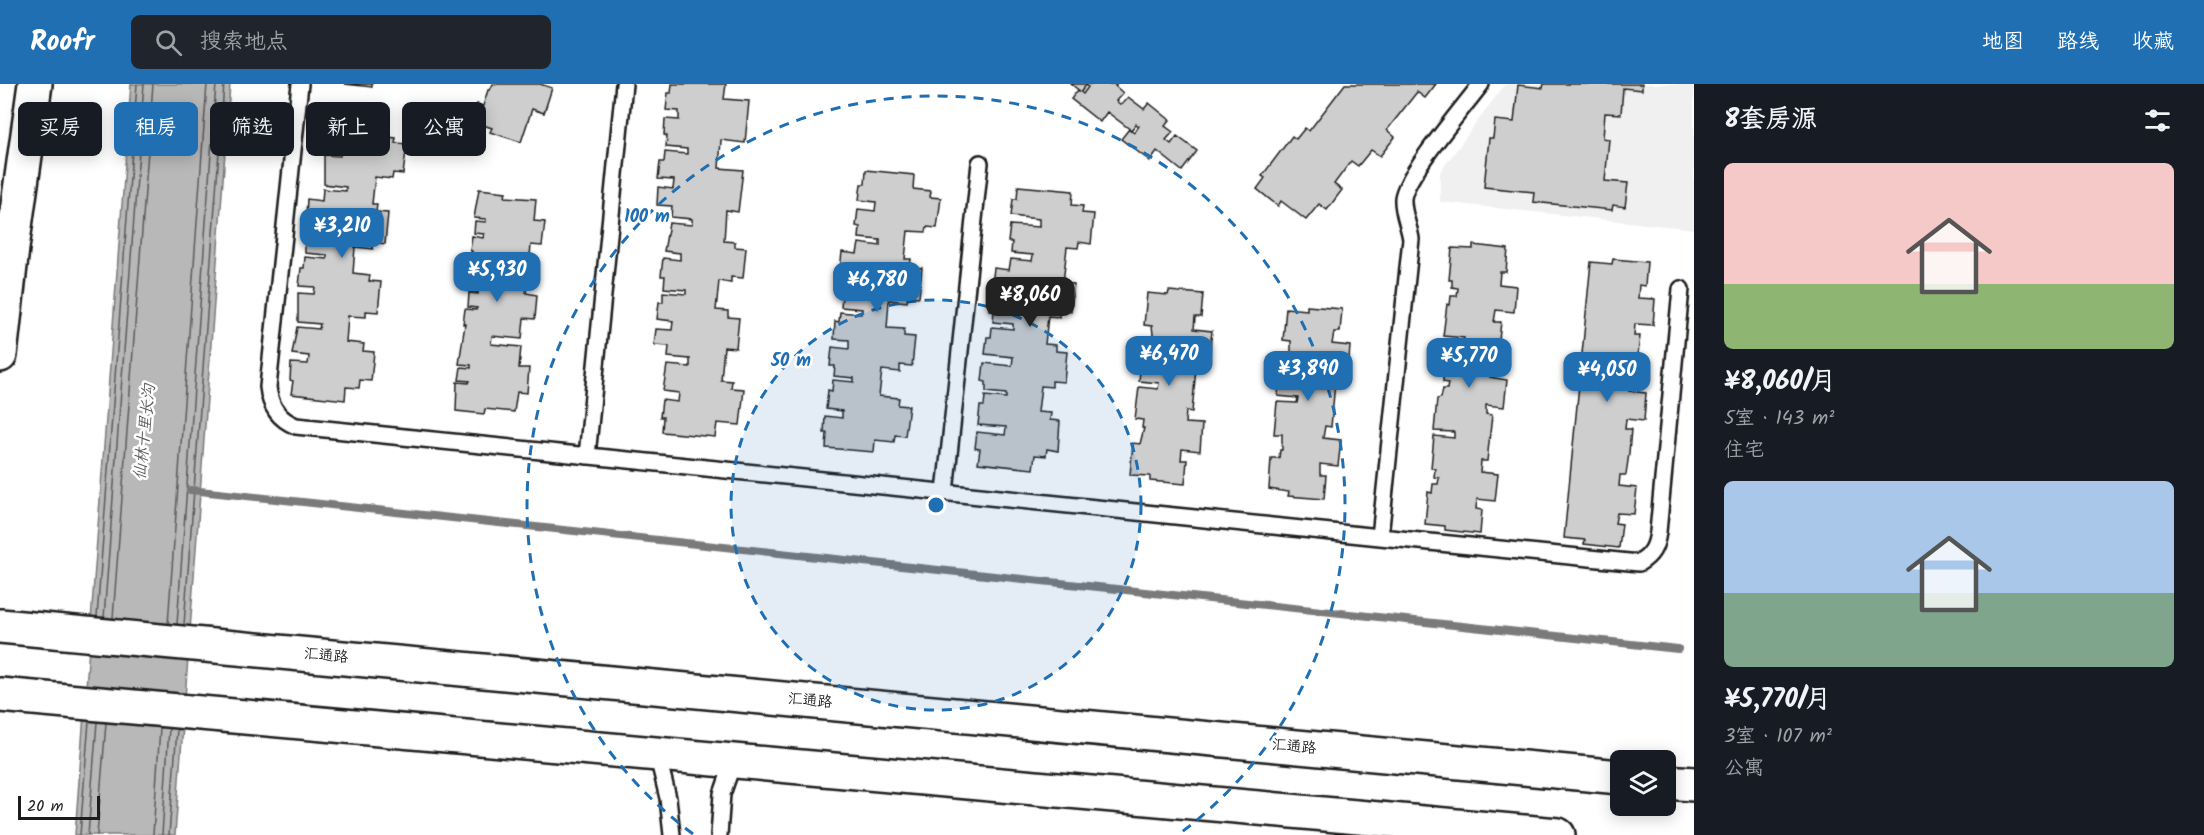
<!DOCTYPE html>
<html lang="zh">
<head>
<meta charset="utf-8">
<style>
  body { margin:0; font-family:Kalam,"LXGW WenKai TC",sans-serif; background:#20242c; color:#f1f3f6; height:100vh; display:flex; flex-direction:column; font-size:22px; white-space:nowrap }
  * { box-sizing:border-box; margin:0 }
  p { font-size:20px; color:#9ea1a6 }
  .icon { flex:none; width:33px; height:33px; fill:none; stroke:currentColor; stroke-width:2; stroke-linecap:round; stroke-linejoin:round }
  .map { position:relative; flex:1; overflow:hidden }
  .drawer { display:flex; flex-direction:column; background:#171b24; width:510px }
  .drawer>* { flex:none }
  .hud { position:absolute; left:18px; top:18px; width:570px; height:54px; display:flex; gap:12px }
  .tools { position:absolute; left:1610px; top:666px; display:grid; gap:12px }
  .tools a { display:grid; place-items:center; width:66px; height:66px; border-radius:9px; background:#171b24; box-shadow:0 3px 15px #0003; font-size:30px }
  .scale { position:absolute; left:18px; bottom:15px; width:82px; box-sizing:border-box; padding-left:6px; border:3px solid #1c1c1c; border-top:0; font-size:16px; line-height:21px; white-space:nowrap; color:#1c1c1c; -webkit-text-stroke:4px #fff; paint-order:stroke }
  .price { position:absolute; translate:-50% -51px; padding:0 14px; border-radius:12px; background:#1f6fb2; color:#fff; font-size:20px; line-height:39px; filter:drop-shadow(0 2px 3px #0008) }
  .price::after { content:''; position:absolute; left:50%; top:36px; width:18px; height:14px; margin-left:-9px; background:inherit; clip-path:polygon(0 0,100% 0,50% 100%) }
  .price.on { background:#222; color:#fff }
  ul { padding:0; list-style:none }
  li { display:grid; align-content:center; gap:12px; height:318px; padding:0 30px }
  li span { display:grid; place-items:center; height:186px; border-radius:9px; color:#555 }
  li>.icon { margin-inline-start:auto }
  span .icon { width:108px; height:108px; fill:#fffc; stroke-width:1 }
  li b { font-size:26px }
  h2 { display:flex; justify-content:space-between; align-items:center; height:72px; padding:0 30px; font-size:26px }
  .chip { padding:0 21px; border-radius:9px; background:#171b24; box-shadow:0 3px 15px #0003; font-size:21px; line-height:54px }
  .chip.on { background:#1f6fb2; color:#fff }
  header { display:flex; align-items:center; gap:36px; box-sizing:border-box; height:84px; padding:0 30px; background:#1f6fb2; color:#fff }
  header strong { font-size:28px }
  nav { display:flex; gap:33px; margin-inline-start:auto; font-size:21px }
  .search { width:420px; height:54px; background:#20242c; display:flex; align-items:center; gap:15px; box-sizing:border-box; padding:0 21px; border-radius:9px; color:#9ea1a6; font-size:22px }
  main { display:flex; flex:1; min-height:0 }
  .map>svg:first-child { display:block }
  .built { fill:#f0f0f0 }
  .water { fill:#b8b8b8; stroke:#7a7a7a; stroke-width:1.5 }
  .lines { fill:none; stroke-linecap:round; stroke-linejoin:round }
  .shore { stroke:#5a5a5a; stroke-width:1.5 }
  .stream { stroke:#7a7a7a; stroke-width:8 }
  .building { fill:#cecece; stroke:#1c1c1c; stroke-width:1.5 }
  .service-casing { stroke:#1c1c1c; stroke-width:20 }
  .primary-casing { stroke:#1c1c1c; stroke-width:38 }
  .service { stroke:#fff; stroke-width:15 }
  .primary { stroke:#fff; stroke-width:33 }
  .ring { fill:none; stroke:#1f6fb2; stroke-width:3; stroke-dasharray:10 8 }
  .labels { text-anchor:middle; dominant-baseline:central; stroke-width:5; stroke-linejoin:round; paint-order:stroke }
  .street-label { font-size:15px; fill:#1c1c1c; stroke:#fff }
  .water-label { font-size:16px; font-style:italic; fill:#5a5a5a; stroke:#fff }
  .centre { fill:#1f6fb2; stroke:#fff; stroke-width:3 }
  .ring-label { font-size:18px; text-anchor:middle; font-weight:bold; fill:#1f6fb2; stroke:#fff; stroke-width:5; stroke-linejoin:round; paint-order:stroke }
</style>
</head>
<body>
<header>
<strong>Roofr</strong>
<div class="search"><svg class="icon" aria-label="search" viewBox="0 0 24 24"><circle cx="10" cy="10" r="6"/><path d="M15 15l6 6"/></svg>搜索地点</div>
<nav><a>地图</a><a>路线</a><a>收藏</a></nav>
</header>
<main>
<div class="map">
<svg width="1694" height="751" viewBox="0 0 1694 751">
  <rect width="100%" height="100%" fill="#fff"/>
  <filter id="ink" filterUnits="userSpaceOnUse"><feTurbulence type="fractalNoise" baseFrequency=".0167" numOctaves="2"/><feDisplacementMap in="SourceGraphic" scale="12" xChannelSelector="R" yChannelSelector="G"/><feConvolveMatrix kernelMatrix="1 2 1 2 8 2 1 2 1" color-interpolation-filters="sRGB"/></filter>
  <g filter="url(#ink)">
    <!-- built -->
    <path class="built" d="M1505,0H1694V145L1440,118V88Z"/>
    <!-- water -->
    <path class="water" d="M131,0H230L175,751H75Z"/>
    <g class="lines">
      <!-- shore -->
      <path class="shore" d="M97,533L137,0
        M104,534L144,0
        M113,534L153,0
        M168,540L207,0
        M177,540L216,0
        M184,541L224,0
        M80,751L89,637
        M88,751L97,638
        M97,751L106,639
        M153,751L160,643
        M162,751L169,644
        M169,751L177,645"/>
      <!-- stream -->
      <path class="stream" d="M190,406L1678,565"/>
    </g>
    <!-- building -->
    <path class="building" d="M344,0H372V3Z
      M493,0H540L552,4L544,29L532,25L521,58L490,48L492,44L471,37L477,20L483,22L488,6H490Z
      M672,0H726L724,15L749,17L745,59L721,56L719,84L743,86L738,128L726,126L724,157L735,158V163L746,164L743,194L731,193V199L719,197L716,226L728,227V233L739,234L736,264L724,263L721,296L732,297L731,304L744,305L740,341L717,339L715,353L662,348L663,333H660L662,316L678,318L679,309L663,307L667,281L690,283V275L668,273L669,262L654,261L656,245L672,246L673,237L657,235L659,218H663V208L686,210V206L664,204L665,192H661L663,174L680,176V169L664,167L669,139L692,141V135L671,133L672,122L657,121L658,103L673,105L674,96L658,95L660,78H664L665,68L687,70V65L666,63L667,52L664,51L665,35L679,36V27L666,26L668,9H671Z
      M1071,0H1117L1115,2L1123,9L1116,17L1121,21L1128,13L1144,25L1149,19L1170,36L1165,42L1173,48L1166,56L1171,60L1177,52L1197,67L1182,87L1157,67L1150,77L1121,55L1129,45L1134,49L1139,42L1136,40L1131,46L1107,28L1100,38L1071,15L1078,6L1083,10L1088,3L1086,1L1081,8Z
      M1345,0H1436L1425,14L1417,8L1387,46L1395,53L1380,72L1371,66L1358,82L1351,77L1334,100L1342,106L1327,126L1319,120L1306,136L1281,117L1278,122L1257,105L1265,94L1262,92L1292,52L1296,55L1305,44L1309,47Z
      M1544,0H1642V6L1623,4L1621,30L1605,29L1603,54L1609,55L1605,97L1628,99L1625,123L1613,121L1612,126L1533,118L1534,108L1484,103L1489,54H1493L1495,36L1514,38L1518,1L1543,4Z
      M331,32L381,36L379,52L396,54L395,59L407,60L403,90L393,89L392,95L375,93L372,120H377L376,128L388,129L385,160L373,158V165L355,163L353,189L370,191L369,197L381,198L378,228L366,227V233L348,232L346,258L364,260L363,267L374,268L371,297L360,296L359,304L346,303L345,316L291,310L293,297L290,296L291,279L308,280L309,272L292,270L297,243L319,245L320,240L298,238V209L314,210L315,203L299,202L301,184H304L305,173L327,175V171L305,169V141L321,142L322,133L306,132L307,115L322,117L323,105L346,107V103L324,100V71L340,72L341,65L325,63Z
      M866,86L914,91L913,105L931,107L930,113L941,114L937,144L927,143L926,148L908,147L905,175H911L910,183L922,184L919,213L908,212L907,218L889,216L887,244L904,245V252L915,253L912,282L900,281V288L882,286L879,312L899,314L898,321L909,322L905,352L895,351L894,358L875,356L874,368L826,364L827,349H824L825,332L842,334V327L826,325L828,306L832,307L833,296L854,298V294L834,292L835,282H830L832,263L849,265V256L834,255L835,237L839,238L840,228L861,230L862,225L841,223L842,211H837L839,194L856,196L857,187L840,186L842,168L857,170L859,159L880,162V156L859,154L860,143L856,142L858,125L875,127L876,118L859,116L861,100H865Z
      M1018,102L1073,107L1072,121L1083,122L1082,129L1094,130L1091,160L1079,158L1078,164L1067,163L1063,199L1074,200L1071,228L1059,227V233L1048,232L1045,260L1056,261V267L1067,268L1064,298L1052,297V303L1041,302L1038,328L1051,329L1050,336L1060,337L1058,367L1047,365L1046,372L1035,371L1033,385L978,379L980,365L975,364L977,348L1005,351L1006,343L978,341L980,322H984L985,312L1006,314V310L986,308V298L982,297L984,279L1012,282L1013,273L985,270L987,253H991L992,243L1013,245V240L993,238L994,227L989,226L991,210L1019,213V204L992,201L994,184L1009,186L1011,175L1032,177L1033,171L1011,169L1012,158H1008L1010,141L1039,143V135L1011,132L1013,115H1017Z
      M479,105L506,108L505,113L536,115L534,137L545,138L542,162L531,161L529,182L499,179V186L529,189L526,209L537,211L535,235L524,234L522,255L492,252L491,260L521,263L519,284H529L527,309L517,308L514,328L485,325L484,330L456,327L457,298L469,299L470,297L459,296L461,283L471,284V281L459,280L465,240H463L465,225L476,226L477,224L468,223L469,209L478,210V208L466,207L472,167H470L472,152L483,154L484,150L474,149L475,137L486,138V135L474,134Z
      M1473,161L1508,165L1506,188H1500L1499,200L1516,202L1514,228L1496,226L1494,238H1501L1496,283L1490,282V293L1507,296L1504,323L1486,321V330L1492,331L1487,377H1481L1480,388L1498,390L1495,417L1477,415L1476,425L1482,426L1480,450L1445,446V442L1425,440L1428,408L1432,409L1433,400H1438L1439,394L1434,393L1435,385L1431,384L1434,352L1454,354V348L1434,347L1437,315L1441,314L1443,305H1447L1448,299L1443,298V291L1440,290L1443,259H1463L1464,254L1443,252L1447,220L1450,221L1451,212H1457L1458,204L1452,203V196H1449L1452,164L1473,165Z
      M1613,175L1647,178L1645,202L1639,201L1638,214L1655,215L1653,241L1635,240L1634,252H1640L1635,297L1630,296L1629,307L1646,309L1644,337L1626,335L1625,345H1631L1629,369L1626,391H1620L1619,402L1637,404L1634,430L1617,429L1615,439L1622,440L1619,464L1584,460L1585,456L1564,454L1591,178L1612,180Z
      M1169,207L1203,210L1201,233H1195L1194,245L1212,247L1209,273L1191,271L1190,283L1196,284L1192,328L1186,327L1185,339L1202,340L1200,367L1182,365L1181,376H1187L1185,400L1150,397V392L1130,391L1133,359L1140,360L1144,344H1142L1143,336L1135,335L1139,303L1158,305L1159,299L1139,297L1142,265L1150,266L1153,250L1152,242L1144,241L1147,209L1168,211Z
      M1307,222L1342,225L1340,248H1334L1332,260L1350,262L1348,288L1330,287L1329,298L1335,299L1331,343L1325,342L1323,354L1341,356L1338,382L1320,380V391H1326L1324,415L1288,412L1289,408L1269,405L1271,374H1279L1280,366H1282V350H1274L1277,318L1297,319L1298,314L1278,312L1280,280L1288,281L1289,273H1291V257L1283,256L1286,224L1307,226Z"/>
    <g class="lines">
      <!-- service casing -->
      <g class="service-casing">
        <path id="service" d="M300,0L268,303C270,322 278,335 296,342L1380,453
          M1481,0C1464,23 1406,90 1403,114C1402,128 1409,141 1411,155L1380,453L1639,479C1652,471 1656,463 1658,448L1681,205
          M587,372L624,0
          M945,408L980,79
          M657,669L668,714L672,751
          M719,751L722,710L734,676"/>
      </g>
      <!-- primary casing -->
      <g class="primary-casing">
        <path id="primary" d="M0,271L12,164L35,0
          M0,542L1620,693
          M0,611L1558,751
          M1665,698L1694,700"/>
      </g>
      <!-- service -->
      <use href="#service" class="service"/>
      <!-- primary -->
      <use href="#primary" class="primary"/>
    </g>
  </g>
  <!-- distance rings -->
  <circle cx="936" cy="421" r="205" fill="#1f6fb2" fill-opacity=".12"/>
  <g class="ring">
    <circle cx="936" cy="421" r="205"/>
    <path d="M693 750A409 409 0 1 1 1179 750"/>
  </g>
  <g class="labels">
    <!-- street labels -->
    <g class="street-label">
      <text transform="translate(326 572) rotate(5)">汇通路</text>
      <text transform="translate(810 617) rotate(5)">汇通路</text>
      <text transform="translate(1294 663) rotate(5)">汇通路</text>
    </g>
    <!-- water labels -->
    <g class="water-label">
      <text transform="translate(145 348) rotate(-84)">仙林十里长沟</text>
    </g>
  </g>
  <circle cx="936" cy="421" r="9" class="centre"/>
  <g class="ring-label">
    <text x="647" y="138">100 m</text>
    <text x="791" y="282">50 m</text>
  </g>
</svg>
<div class="tools">
<a><svg class="icon" aria-label="layers" viewBox="0 0 24 24"><path d="M12 4l9 5-9 5-9-5zM3 14l9 5 9-5"/></svg></a>
</div>
<div class="scale">20 m</div>
<b class="price" style="left:342px;top:175px">¥3,210</b>
<b class="price" style="left:497px;top:219px">¥5,930</b>
<b class="price" style="left:877px;top:229px">¥6,780</b>
<b class="price on" style="left:1030px;top:244px">¥8,060</b>
<b class="price" style="left:1169px;top:303px">¥6,470</b>
<b class="price" style="left:1469px;top:305px">¥5,770</b>
<b class="price" style="left:1308px;top:318px">¥3,890</b>
<b class="price" style="left:1607px;top:319px">¥4,050</b>
<div class="hud">
<a class="chip">买房</a>
<a class="chip on">租房</a>
<a class="chip">筛选</a>
<a class="chip">新上</a>
<a class="chip">公寓</a>
</div>
</div>
<section class="drawer">
<h2>8套房源<svg class="icon" aria-label="filters" viewBox="0 0 24 24"><path d="M4 7h16M4 17h16"/><circle cx="9" cy="7" r="2"/><circle cx="15" cy="17" r="2"/></svg></h2>
<ul>
<li><span style="background:linear-gradient(#f6c9c9 65%,#8fb573 0)"><svg class="icon" aria-label="home" viewBox="0 0 24 24"><path d="M3 11l9-7 9 7M6 9v11h12V9"/></svg></span><div><b>¥8,060/月</b><p>5室 · 143 m²</p><p>住宅</p></div></li>
<li><span style="background:linear-gradient(#a9c7e8 60%,#7fa58c 0)"><svg class="icon" aria-label="home" viewBox="0 0 24 24"><path d="M3 11l9-7 9 7M6 9v11h12V9"/></svg></span><div><b>¥5,770/月</b><p>3室 · 107 m²</p><p>公寓</p></div></li>
</ul>
</section>
</main>
</body>
</html>
